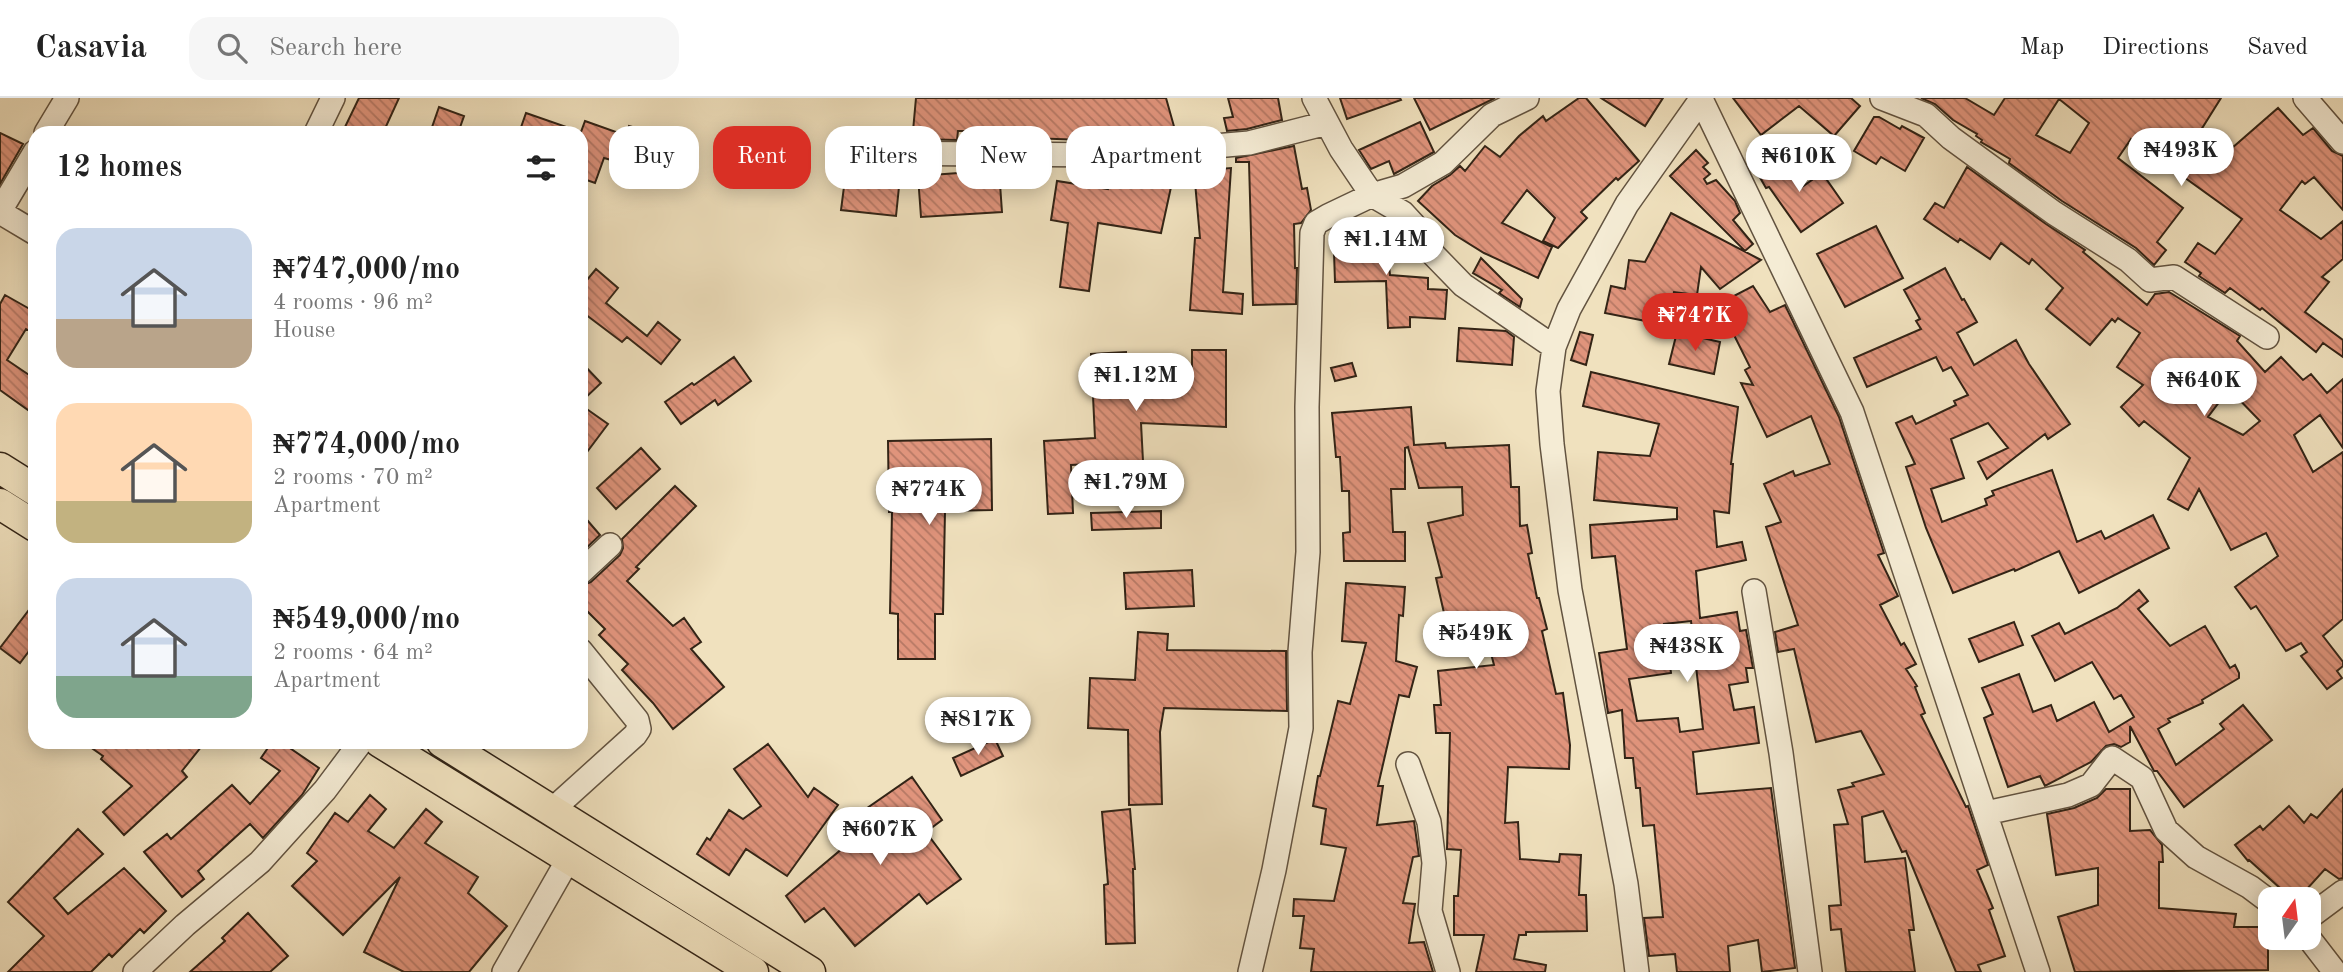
<!DOCTYPE html>
<html lang="en">
<head>
<meta charset="utf-8">
<style>
  body { margin:0; font-family:"Old Standard TT",serif; background:#f6f6f6; color:#222; height:100vh; display:flex; flex-direction:column; font-size:26px; white-space:nowrap }
  * { box-sizing:border-box; margin:0 }
  p { font-size:23px; color:#767676 }
  .icon { flex:none; width:38px; height:38px; fill:none; stroke:currentColor; stroke-width:2; stroke-linecap:round; stroke-linejoin:round }
  .map { position:relative; flex:1; overflow:hidden }
  .sheet { position:absolute; left:28px; top:28px; width:560px; height:623px; display:flex; flex-direction:column; background:#fff; border-radius:21px; box-shadow:0 4px 18px #0003 }
  .sheet>* { flex:none }
  .banner { position:absolute; left:609px; top:28px; width:665px; height:63px; display:flex; gap:14px }
  .needle { width:46px; rotate:14deg }
  .tools { position:absolute; left:2258px; top:789px; display:grid; gap:14px }
  .tools a { display:grid; place-items:center; width:63px; height:63px; border-radius:14px; background:#fff; box-shadow:0 4px 18px #0003; font-size:35px }
  .price { position:absolute; translate:-50% -60px; padding:0 16px; border-radius:24px; background:#fff; color:#222; font-size:23px; line-height:46px; filter:drop-shadow(0 2px 4px #0008) }
  .price::after { content:''; position:absolute; left:50%; top:42px; width:21px; height:16px; margin-left:-10px; background:inherit; clip-path:polygon(0 0,100% 0,50% 100%) }
  .price.active { background:#d93025; color:#fff }
  ul { padding:0; list-style:none }
  li { display:flex; align-items:center; gap:21px; height:175px; padding:0 28px }
  li span { display:grid; place-items:center; flex:none; width:196px; height:140px; border-radius:21px; color:#555 }
  li>.icon { margin-inline-start:auto }
  span .icon { width:84px; height:84px; fill:#fffc; stroke-width:1 }
  li b { font-size:30px }
  h2 { display:flex; justify-content:space-between; align-items:center; height:84px; padding:0 28px; font-size:30px }
  .chip { padding:0 24px; border-radius:21px; background:#fff; box-shadow:0 4px 18px #0003; font-size:24px; line-height:63px }
  .chip.active { background:#d93025; color:#fff }
  header { display:flex; align-items:center; gap:42px; box-sizing:border-box; height:98px; padding:0 35px; background:#fff; border-bottom:2px solid #e0e0e0 }
  header strong { font-size:33px }
  nav { display:flex; gap:38px; margin-inline-start:auto; font-size:24px }
  .search { width:490px; height:63px; background:#f6f6f6; display:flex; align-items:center; gap:18px; box-sizing:border-box; padding:0 24px; border-radius:21px; color:#767676; font-size:26px }
  .map>svg:first-child { display:block }
  .building { fill:url(#building-back-hatch); stroke:#332416; stroke-width:2; fill-rule:evenodd }
  .lines { fill:none; stroke-linecap:round; stroke-linejoin:round }
  .minor-casing { stroke:#625340; stroke-width:26 }
  .major-casing { stroke:#332416; stroke-width:33 }
  .minor { stroke:#f5ecd5; stroke-width:23 }
  .major { stroke:#f0e1be; stroke-width:30 }
</style>
</head>
<body>
<header>
<strong>Casavia</strong>
<div class="search"><svg class="icon" aria-label="search" viewBox="0 0 24 24"><circle cx="10" cy="10" r="6"/><path d="M15 15l6 6"/></svg>Search here</div>
<nav><a>Map</a><a>Directions</a><a>Saved</a></nav>
</header>
<div class="map">
<svg width="2343" height="874" viewBox="0 0 2343 874">
  <defs>
    <pattern id="building-back-hatch" width="6" height="6" patternUnits="userSpaceOnUse" patternTransform="scale(1.75)"><rect width="6" height="6" fill="#e0947c"/><path d="M-1 5l2 2M0 0l6 6M5-1l2 2" fill="none" stroke="#b67965"/></pattern>
  </defs>
  <rect width="100%" height="100%" fill="#f0e1be"/>
  <filter id="stains"><feTurbulence type="fractalNoise" baseFrequency=".00286" numOctaves="4"/><feColorMatrix values="0 0 0 0 .2 0 0 0 0 .09 0 0 0 0 .02 0 0 0 .5 -.17"/></filter>
  <radialGradient id="worn" r=".72"><stop offset=".6" stop-color="#630" stop-opacity="0"/><stop offset="1" stop-color="#630" stop-opacity=".3"/></radialGradient>
  <!-- building -->
  <path class="building" d="M359,0H399L383,35H352L344,31Z
    M916,0H1166L1175,32L1148,40L1111,43L1005,39V33H958L957,42L916,41L915,33H913Z
    M1228,0H1278L1282,22L1247,31L1227,33L1224,20L1233,19Z
    M1340,0H1400L1401,2L1347,21Z
    M1414,0H1495L1430,32Z
    M1579,0H1586L1639,63L1618,82L1616,80L1581,114L1587,120L1558,150L1543,143L1555,120L1527,92L1502,125L1552,149L1538,180L1484,155L1455,137L1418,103L1432,88L1450,77L1460,68L1465,73L1485,48L1500,59L1519,38L1543,18L1546,23Z
    M1601,0H1663L1645,28Z
    M1733,0H1851L1860,8L1834,38L1799,8L1761,37Z
    M1921,0H1965L1994,17L2005,0H2221L2196,40L2224,57L2278,10L2303,37L2313,30L2332,53L2343,58V112L2314,79L2305,86L2302,83L2280,112L2321,141L2343,123V161L2322,179L2329,184L2305,214L2343,242V259L2323,245L2316,254L2262,210L2260,212L2230,190L2225,195L2199,178L2201,175L2185,164L2198,145L2215,156L2242,121L2131,41L2118,60L2183,110L2157,144L2166,152L2154,167L2136,150L2062,103L2009,65L2010,61L1981,44L1982,42L1976,38L1977,36L1953,22L1935,6ZM2059,1L2089,25L2070,55L2036,37Z
    M439,9L464,18L458,35H430Z
    M526,15L578,33L577,35H519Z
    M1874,19H1879L1900,31L1902,28L1924,40L1905,73L1881,59L1876,66L1854,53Z
    M585,23L627,38L629,28L650,34L640,70L604,60L595,85L581,80V34Z
    M1420,24L1434,54L1394,76L1389,63L1371,71L1359,52Z
    M0,35L23,46L0,86Z
    M1294,48L1302,91L1307,90L1311,112L1301,125L1294,126L1295,170H1297L1296,206L1253,207L1249,64H1236V60Z
    M1696,52L1708,65L1703,69L1710,76L1704,81L1707,86L1716,82L1735,103L1740,115L1733,122L1753,146L1745,153L1670,78Z
    M1780,57L1799,91L1822,75L1843,105L1801,134L1769,89L1766,90L1755,71Z
    M1967,69L2046,126L2085,152L2083,154L2147,207L2155,196L2169,194L2240,238L2237,243L2265,274L2281,259L2303,282L2311,276L2327,295L2343,281V350L2320,317L2294,337L2313,374L2343,354V521L2323,538L2343,564V568L2337,573L2342,580L2327,591L2301,558L2307,554L2301,545L2286,553L2256,508L2251,511L2235,489L2278,458L2266,435L2231,452L2199,391L2188,412L2168,401L2190,360L2144,323L2139,328L2121,309L2143,287L2117,269L2140,235L2118,220L2115,224L2112,221L2090,247L2046,211L2063,190L2032,161L2029,166L2001,145L1990,161L1960,141L1958,144L1924,121L1935,105L1944,110ZM2229,291L2260,323L2243,337L2208,319Z
    M1231,70L1223,194L1243,196L1242,216L1190,212L1195,140H1200L1194,73Z
    M999,72L1002,114L921,119L918,78Z
    M846,73L900,79L896,118L841,112Z
    M1111,78L1171,89L1161,135L1098,125L1089,193L1060,189L1068,125L1051,122L1057,83L1108,91Z
    M1671,115L1761,162L1720,191L1701,169L1697,197L1674,194L1666,227L1605,215L1611,188L1625,191L1629,162L1645,164Z
    M1385,127L1390,177L1428,180V191L1447,192L1445,221L1410,219V229L1388,230L1386,183L1335,184L1334,154H1339L1336,135Z
    M1876,128L1903,180L1845,209L1817,156Z
    M1481,160L1522,201L1520,209L1499,195L1502,192L1473,175Z
    M1945,170L1962,202L1964,201L1977,224L1957,235L1974,267L2016,242L2029,266L2070,326L2048,341L2045,336L1987,381L1978,364L2008,350L1988,325L1951,341L1964,380L1931,391L1942,424L1987,407L1985,401L1994,397L1992,393L2052,372L2077,444L2101,433L2105,441L2153,417L2169,450L2079,495L2059,453L2015,473L2014,471L1953,495L1926,430L1906,369L1915,366L1896,325L1912,318L1916,326L1956,307L1954,303L1968,297L1951,269L1943,273L1936,259L1867,289L1854,260L1921,231L1916,223L1920,221L1904,192Z
    M596,171L618,190L606,205L647,238L658,224L680,242L661,266L627,239L622,244L581,213V189Z
    M1753,188L1770,214L1785,207L1839,319L1884,455L1878,457L1898,498L1880,507L1901,547L1904,545L1916,566L1906,571L1917,588L1915,589L1925,615L1921,617L1966,709L1968,708L1988,767L1977,772L1993,810L1989,812L2005,858L1978,867L1981,874H1956L1906,753L1902,754L1883,713L1862,719L1865,764L1905,760L1914,832H1909L1915,874H1846L1841,831L1831,832L1829,808L1841,807L1834,727L1848,726L1838,692L1854,688L1852,685L1884,676L1861,633L1816,644L1794,551L1778,554L1775,534L1798,527L1766,429L1781,424L1764,386L1793,373L1795,378L1830,366L1811,318L1767,339L1741,285L1753,287L1745,272L1750,269L1732,233L1735,232L1723,213L1733,206L1728,201Z
    M5,197L35,214V236L26,231L7,262L35,281V317L0,292V206Z
    M1459,230L1506,233L1514,239L1512,267L1457,263Z
    M1580,234L1593,237L1586,267L1571,262Z
    M1677,234L1720,244L1714,276L1669,266Z
    M1192,252H1226V329L1141,325L1143,363L1071,367L1073,415L1048,416L1044,343L1095,340L1091,256L1126,254V267L1192,269Z
    M734,259L751,283L718,307L715,302L681,326L665,304L692,285L694,287Z
    M581,264L601,285L581,304Z
    M1352,265L1356,278L1335,283L1331,270Z
    M1591,274L1738,309L1731,366H1733L1729,415L1714,413L1717,449L1742,444L1746,462L1696,473L1700,520L1737,514L1740,533L1746,532L1753,570H1746L1748,584L1729,587L1734,612L1754,609L1759,645L1693,654L1697,696L1771,690L1795,870L1762,874L1758,842L1728,848L1730,874H1677L1675,856L1649,858L1644,820L1663,819L1654,727L1643,728L1640,690H1636L1633,660H1625L1622,612L1608,615L1599,555L1627,551L1615,458L1592,460L1590,427L1677,421V410L1594,402L1598,354L1650,358L1659,326L1583,308ZM1691,523L1703,631L1680,634L1678,620L1637,623L1629,581L1671,575L1664,526Z
    M581,307L608,326L581,362Z
    M1411,309L1414,347L1445,345L1446,350L1509,347L1511,389H1519L1520,428L1527,427L1532,455L1528,456L1537,500H1539L1547,531L1542,533L1556,596L1563,595L1570,647L1569,671L1508,669L1505,725L1518,724L1520,761L1559,764L1560,756L1581,757L1579,797H1586L1587,833L1526,834V837H1519L1514,861L1546,867L1545,874H1476L1484,837H1454V798H1458L1461,752L1447,751L1450,635H1436L1434,607H1441L1438,573L1494,567L1482,521L1447,528L1436,480L1442,479L1428,425L1463,417L1462,389L1419,390L1408,349L1405,350V391H1391L1393,434H1405V463H1344L1343,435L1350,434L1349,393H1342L1340,359H1336L1332,315Z
    M991,341L992,412L945,413L943,516H935V561H898V516L890,515L892,414H889L888,343Z
    M641,350L660,371L616,411L597,390Z
    M675,388L696,408L636,469L639,471L627,483L673,528L684,520L701,544L691,551L724,589L673,631L653,605L622,572L628,566L599,537L605,531L581,507V488L591,484L620,457L623,450L622,441Z
    M1161,413V430L1092,432L1091,415Z
    M581,415L600,437L581,455Z
    M1192,472L1194,508L1126,511L1124,475Z
    M1346,485L1405,489L1403,518L1399,517L1396,563L1417,569L1409,599L1399,597L1378,688H1383L1377,727L1414,723L1419,758L1413,759L1403,805L1415,806L1409,845L1424,844L1433,874H1311L1314,851L1300,850L1304,818H1293L1294,801L1334,803L1346,750L1321,746L1326,711L1313,708L1318,678H1320L1338,603L1350,606L1366,545L1342,543Z
    M2139,492L2148,503L2138,511L2170,548L2205,528L2230,570L2235,567L2239,575V580L2202,602L2203,605L2168,621L2170,624L2158,631L2176,667L2224,631L2220,626L2243,607L2272,642L2184,709L2157,673H2154L2130,628V644L2121,649L2114,646L2106,648L2091,664L2045,688L2040,678L2008,689L1984,620L1993,616L1982,590L2019,576L2033,614L2051,607L2057,623L2094,604L2109,634L2134,619L2121,597L2114,601L2092,564L2055,583L2032,538L2059,525L2065,536L2117,510Z
    M35,504V545L20,565L0,550Z
    M2014,524L2023,547L1979,564L1969,541Z
    M1138,534L1168,536L1167,552L1286,553L1287,613L1164,610L1160,634L1162,706L1129,707L1128,632L1088,630L1090,580L1135,582Z
    M995,641L1003,658L961,678L953,660Z
    M83,644H205L182,673L187,679L124,737L103,714L132,688L101,661L103,658Z
    M272,644H281L319,670L302,697L263,740L250,726L198,773L204,781L182,799L144,754L167,736L171,741L232,687L250,706L280,673L261,660Z
    M768,646L808,699L814,690L838,707L787,778L746,751L729,777L697,756L707,740L710,742L729,712L743,721L761,708L734,671Z
    M912,679L942,722L926,734L961,781L927,806L919,796L855,848L824,810L805,824L786,798L869,728L860,715Z
    M2106,691H2130V733L2150,732L2162,747L2163,764H2159V810L2236,816L2234,829H2268V872L2075,874L2058,819L2098,807V770L2056,777L2047,716L2074,710L2097,700Z
    M2343,691V780L2339,781L2325,771L2297,802H2293L2249,762L2248,763L2235,747L2260,728L2263,732L2289,708L2304,725L2311,716L2317,720Z
    M370,697L386,711L368,733L394,750L426,711L442,724L425,745L478,779L468,795L507,828L469,874H404L364,854L400,779L343,837L292,788L317,763L307,755L335,715L348,724Z
    M1130,711L1135,771H1133L1135,845L1106,846L1104,787L1108,786L1102,714Z
    M78,731L103,756L54,800L68,816L124,770L166,813L144,835L140,831L112,859L109,856L91,874H8L44,838L8,804Z
    M248,815L288,858L270,874H190L225,843L222,840Z"/>
  <g class="lines">
    <!-- minor casing -->
    <g class="minor-casing">
      <path id="minor" d="M1314,0L1341,51L1372,97L1403,115L1415,128L1428,151L1463,187L1554,249
        M1882,0L1926,17L1951,40L2054,115L2128,162L2150,182L2174,179L2267,239
        M2305,0L2343,44
        M1701,1L1852,314L2038,874
        M46,35L67,0
        M316,35L333,0
        M867,55L1112,57L1249,45L1327,25
        M0,113L35,54
        M0,114L35,135
        M581,474L610,447
        M1754,493L1781,655L1810,874
        M1408,666L1429,724L1434,765L1430,813L1448,874
        M552,712L635,637L639,631L637,622L581,553
        M1986,715L2068,697L2091,687L2112,660L2142,680L2166,732L2196,759L2250,789L2270,804
        M2308,820L2343,794
        M2308,839L2335,874
        M135,874L185,827L260,764L325,692L361,644
        M504,874L569,760
        M1250,874L1274,772L1301,630L1300,554L1308,454L1307,309L1312,135L1316,125L1328,118L1372,97L1403,88L1443,65L1492,17L1527,0
        M1637,874L1626,786L1570,492L1552,346L1548,293L1554,249L1569,211L1627,106L1702,0"/>
    </g>
    <!-- major casing -->
    <g class="major-casing">
      <path id="major" d="M0,370L35,392
        M0,406L35,428
        M380,644L753,874
        M442,644L810,874"/>
    </g>
    <!-- minor -->
    <use href="#minor" class="minor"/>
    <!-- major -->
    <use href="#major" class="major"/>
  </g>
  <rect width="100%" height="100%" filter="url(#stains)"/>
  <rect width="100%" height="100%" fill="url(#worn)"/>
</svg>
<div class="tools">
<a><svg class="needle" viewBox="-14 -14 28 28"><path d="M0-13l5 13h-10z" fill="#e53935"/><path d="M0 13l5-13h-10z" fill="#767676"/></svg></a>
</div>
<b class="price" style="left:2181px;top:90px">₦493K</b>
<b class="price" style="left:1799px;top:96px">₦610K</b>
<b class="price" style="left:1386px;top:179px">₦1.14M</b>
<b class="price active" style="left:1695px;top:255px">₦747K</b>
<b class="price" style="left:1136px;top:315px">₦1.12M</b>
<b class="price" style="left:2204px;top:320px">₦640K</b>
<b class="price" style="left:1126px;top:422px">₦1.79M</b>
<b class="price" style="left:929px;top:429px">₦774K</b>
<b class="price" style="left:1476px;top:573px">₦549K</b>
<b class="price" style="left:1687px;top:586px">₦438K</b>
<b class="price" style="left:978px;top:659px">₦817K</b>
<b class="price" style="left:880px;top:769px">₦607K</b>
<div class="banner">
<a class="chip">Buy</a>
<a class="chip active">Rent</a>
<a class="chip">Filters</a>
<a class="chip">New</a>
<a class="chip">Apartment</a>
</div>
<section class="sheet">
<h2>12 homes<svg class="icon" aria-label="filters" viewBox="0 0 24 24"><path d="M4 7h16M4 17h16"/><circle cx="9" cy="7" r="2"/><circle cx="15" cy="17" r="2"/></svg></h2>
<ul>
<li><span style="background:linear-gradient(#c9d6e8 65%,#b9a48a 0)"><svg class="icon" aria-label="home" viewBox="0 0 24 24"><path d="M3 11l9-7 9 7M6 9v11h12V9"/></svg></span><div><b>₦747,000/mo</b><p>4 rooms · 96 m²</p><p>House</p></div></li>
<li><span style="background:linear-gradient(#ffd9b3 70%,#c2b280 0)"><svg class="icon" aria-label="home" viewBox="0 0 24 24"><path d="M3 11l9-7 9 7M6 9v11h12V9"/></svg></span><div><b>₦774,000/mo</b><p>2 rooms · 70 m²</p><p>Apartment</p></div></li>
<li><span style="background:linear-gradient(#c9d6e8 70%,#7fa58c 0)"><svg class="icon" aria-label="home" viewBox="0 0 24 24"><path d="M3 11l9-7 9 7M6 9v11h12V9"/></svg></span><div><b>₦549,000/mo</b><p>2 rooms · 64 m²</p><p>Apartment</p></div></li>
</ul>
</section>
</div>
</body>
</html>
